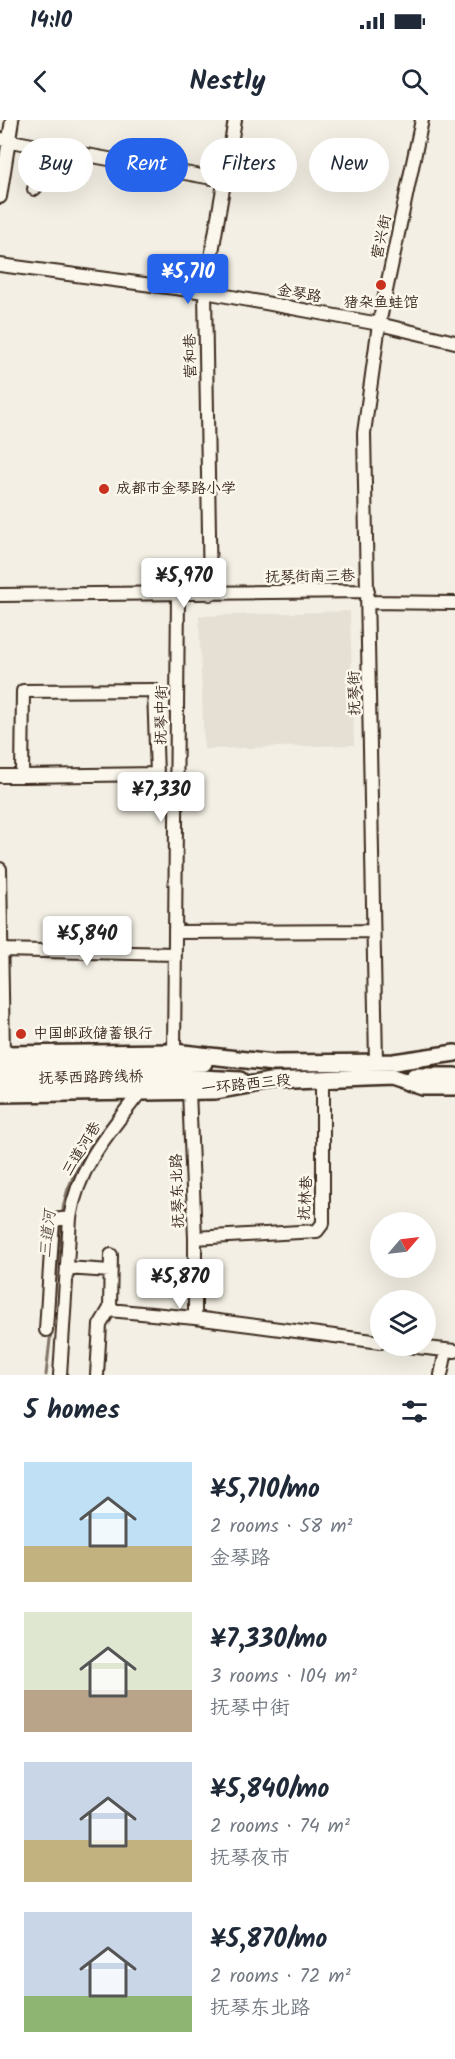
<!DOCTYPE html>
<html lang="en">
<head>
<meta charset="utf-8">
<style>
  body { margin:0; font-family:Kalam,"LXGW WenKai TC",sans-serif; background:#f6f6f7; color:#1f2937; height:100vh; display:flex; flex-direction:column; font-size:22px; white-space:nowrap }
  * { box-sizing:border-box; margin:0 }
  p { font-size:20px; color:#747a83 }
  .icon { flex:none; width:33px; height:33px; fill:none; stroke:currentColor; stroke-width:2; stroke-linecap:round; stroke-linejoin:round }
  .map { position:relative; height:1255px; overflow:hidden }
  .drawer { display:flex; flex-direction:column; background:#fff; flex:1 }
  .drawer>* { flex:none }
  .guide { position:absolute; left:18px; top:18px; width:420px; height:54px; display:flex; gap:12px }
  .needle { width:39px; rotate:62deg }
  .controls { position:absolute; left:370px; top:1092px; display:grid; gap:12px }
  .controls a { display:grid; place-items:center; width:66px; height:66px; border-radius:50%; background:#fff; box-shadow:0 6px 24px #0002; font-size:30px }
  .price { position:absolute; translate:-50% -51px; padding:0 14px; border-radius:6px; background:#fff; color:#222; font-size:20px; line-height:39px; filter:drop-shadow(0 2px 3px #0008) }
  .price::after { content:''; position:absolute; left:50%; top:36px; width:18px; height:14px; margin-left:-9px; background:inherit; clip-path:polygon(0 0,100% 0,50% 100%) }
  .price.selected { background:#2563eb; color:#fff }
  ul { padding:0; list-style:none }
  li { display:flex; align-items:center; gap:18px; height:150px; padding:0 24px }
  li span { display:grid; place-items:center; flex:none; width:168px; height:120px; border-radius:0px; color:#555 }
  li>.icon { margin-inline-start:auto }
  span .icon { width:72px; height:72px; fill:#fffc; stroke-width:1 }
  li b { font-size:26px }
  h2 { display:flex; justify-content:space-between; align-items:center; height:72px; padding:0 24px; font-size:26px }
  .pill { padding:0 21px; border-radius:27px; background:#fff; box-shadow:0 6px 24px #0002; font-size:21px; line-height:54px }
  .pill.selected { background:#2563eb; color:#fff }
  .status { display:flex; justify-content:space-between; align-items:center; height:42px; padding:0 30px; background:#fff; direction:ltr }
  .status svg { height:16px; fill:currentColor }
  header { display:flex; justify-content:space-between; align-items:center; height:78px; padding:0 24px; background:#fff; font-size:27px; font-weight:600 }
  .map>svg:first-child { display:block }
  .built { fill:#e5dfd4 }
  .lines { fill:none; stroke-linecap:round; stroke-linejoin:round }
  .stream { stroke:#817468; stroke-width:3 }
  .minor-casing { stroke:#3b2a1e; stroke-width:16 }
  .major-casing { stroke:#3b2a1e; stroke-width:20 }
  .minor { stroke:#fbf7ec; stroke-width:12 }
  .major { stroke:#fbf7ec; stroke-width:15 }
  .poi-dot { fill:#c8321e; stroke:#fbf7ec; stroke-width:2 }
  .labels { text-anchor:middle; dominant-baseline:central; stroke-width:5; stroke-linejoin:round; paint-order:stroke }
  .street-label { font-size:15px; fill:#3b2a1e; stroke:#fbf7ec }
  .poi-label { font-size:15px; fill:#3b2a1e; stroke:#fbf7ec; text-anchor:start }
  .water-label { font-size:16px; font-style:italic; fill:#645549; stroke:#fbf7ec }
</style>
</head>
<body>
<div class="status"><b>14:10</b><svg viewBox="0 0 49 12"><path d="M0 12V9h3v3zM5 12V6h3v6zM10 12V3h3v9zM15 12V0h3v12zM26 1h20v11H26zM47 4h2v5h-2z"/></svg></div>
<header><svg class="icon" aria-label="back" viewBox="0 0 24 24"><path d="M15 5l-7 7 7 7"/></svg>Nestly<svg class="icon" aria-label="search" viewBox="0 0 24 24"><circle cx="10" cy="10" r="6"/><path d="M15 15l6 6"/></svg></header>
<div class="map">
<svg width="455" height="1255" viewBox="0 0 455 1255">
  <rect width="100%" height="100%" fill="#f3efe4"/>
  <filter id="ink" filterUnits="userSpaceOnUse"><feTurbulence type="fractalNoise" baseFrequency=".0167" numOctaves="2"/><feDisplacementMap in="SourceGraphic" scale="12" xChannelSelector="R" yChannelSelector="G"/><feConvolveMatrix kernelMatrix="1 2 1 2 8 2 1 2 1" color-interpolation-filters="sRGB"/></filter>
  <g filter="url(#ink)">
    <!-- built -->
    <path class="built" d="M350,491L354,625L204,629L199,496Z"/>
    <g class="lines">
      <!-- stream -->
      <path class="stream" d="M62,1097C65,1056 93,1022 117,991
        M53,1195L61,1103
        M46,1255L51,1211"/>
      <!-- minor casing -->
      <g class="minor-casing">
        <path id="minor" d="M0,19L212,58
          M34,69L47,55L49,29
          M0,77L12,0
          M0,145L205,172L379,204L455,222
          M210,474L205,172L235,0
          M0,475L368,471
          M368,482L455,483
          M0,656H22L157,654L154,570L23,571L22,656
          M0,749L3,934
          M175,812L373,811
          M0,830L175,834
          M174,932L178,474
          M376,942L364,313L379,204L422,0
          M189,971L195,1118V1198L381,1222
          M195,1118L317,1111L323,1103V959
          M67,1148L110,1151
          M109,1190L195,1198
          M46,1210L53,1100L70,1098
          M407,1226L455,1231
          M60,1255L70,1098C78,1046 109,1012 141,971
          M97,1255L100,1205L110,1188L111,1135
          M441,1255L446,1231"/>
      </g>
      <!-- major casing -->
      <g class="major-casing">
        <path id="major" d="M0,934L174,932L273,943L394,942L455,933
          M0,946L204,943
          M414,956H455
          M0,959L182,957L240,960
          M0,974L215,971L270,961L390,956L423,967H455"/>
      </g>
      <!-- minor -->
      <use href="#minor" class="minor"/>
      <!-- major -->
      <use href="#major" class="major"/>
    </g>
  </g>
  <!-- markers -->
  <g class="poi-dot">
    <circle cx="381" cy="165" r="6"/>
    <circle cx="104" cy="369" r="6"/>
    <circle cx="21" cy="914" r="6"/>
  </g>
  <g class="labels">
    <!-- street labels -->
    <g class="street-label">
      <text transform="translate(382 117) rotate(-78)">营兴街</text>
      <text transform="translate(299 174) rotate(10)">金琴路</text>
      <text transform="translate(191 236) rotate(-91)">营和巷</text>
      <text transform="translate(310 457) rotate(-1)">抚琴街南三巷</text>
      <text transform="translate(355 573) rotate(-91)">抚琴街</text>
      <text transform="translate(162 595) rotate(-89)">抚琴中街</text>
      <text transform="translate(91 958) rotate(-1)">抚琴西路跨线桥</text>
      <text transform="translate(246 965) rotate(-6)">一环路西三段</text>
      <text transform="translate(82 1029) rotate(-59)">三道河巷</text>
      <text transform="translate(178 1071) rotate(-92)">抚琴东北路</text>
      <text transform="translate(306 1078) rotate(-87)">抚林巷</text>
    </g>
    <!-- poi labels -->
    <g class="poi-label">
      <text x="381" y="183" text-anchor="middle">猪杂鱼蛙馆</text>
      <text x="116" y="369">成都市金琴路小学</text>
      <text x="33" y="914">中国邮政储蓄银行</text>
    </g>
    <!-- water labels -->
    <g class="water-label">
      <text transform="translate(48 1114) rotate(-84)">三道河</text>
    </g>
  </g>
</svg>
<div class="controls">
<a><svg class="needle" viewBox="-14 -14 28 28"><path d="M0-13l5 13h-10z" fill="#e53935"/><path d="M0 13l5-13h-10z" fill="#747a83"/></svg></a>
<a><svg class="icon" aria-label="layers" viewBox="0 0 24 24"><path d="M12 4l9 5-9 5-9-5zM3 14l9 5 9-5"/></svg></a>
</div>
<b class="price selected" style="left:188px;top:185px">¥5,710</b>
<b class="price" style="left:184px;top:489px">¥5,970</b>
<b class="price" style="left:161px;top:703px">¥7,330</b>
<b class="price" style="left:87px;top:847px">¥5,840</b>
<b class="price" style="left:180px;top:1190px">¥5,870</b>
<div class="guide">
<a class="pill">Buy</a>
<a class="pill selected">Rent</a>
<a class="pill">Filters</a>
<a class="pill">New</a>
</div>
</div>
<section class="drawer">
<h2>5 homes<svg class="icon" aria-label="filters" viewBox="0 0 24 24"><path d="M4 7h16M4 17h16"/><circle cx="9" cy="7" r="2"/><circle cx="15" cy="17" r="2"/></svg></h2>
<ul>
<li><span style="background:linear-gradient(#bfe0f5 70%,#c2b280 0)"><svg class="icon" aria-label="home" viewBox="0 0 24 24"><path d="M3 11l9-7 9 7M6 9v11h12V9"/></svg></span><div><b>¥5,710/mo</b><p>2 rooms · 58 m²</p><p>金琴路</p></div></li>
<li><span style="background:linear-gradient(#dfe7d0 65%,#b9a48a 0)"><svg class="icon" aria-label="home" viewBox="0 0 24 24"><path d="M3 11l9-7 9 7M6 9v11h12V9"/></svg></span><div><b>¥7,330/mo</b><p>3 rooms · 104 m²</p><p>抚琴中街</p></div></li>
<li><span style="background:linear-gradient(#c9d6e8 65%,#c2b280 0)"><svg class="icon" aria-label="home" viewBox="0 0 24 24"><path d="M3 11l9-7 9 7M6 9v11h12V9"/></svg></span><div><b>¥5,840/mo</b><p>2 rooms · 74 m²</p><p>抚琴夜市</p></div></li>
<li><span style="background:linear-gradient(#c9d6e8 70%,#8fb573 0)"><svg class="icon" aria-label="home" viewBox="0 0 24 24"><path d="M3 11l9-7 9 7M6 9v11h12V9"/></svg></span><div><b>¥5,870/mo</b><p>2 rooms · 72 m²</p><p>抚琴东北路</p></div></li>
</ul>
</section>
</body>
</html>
